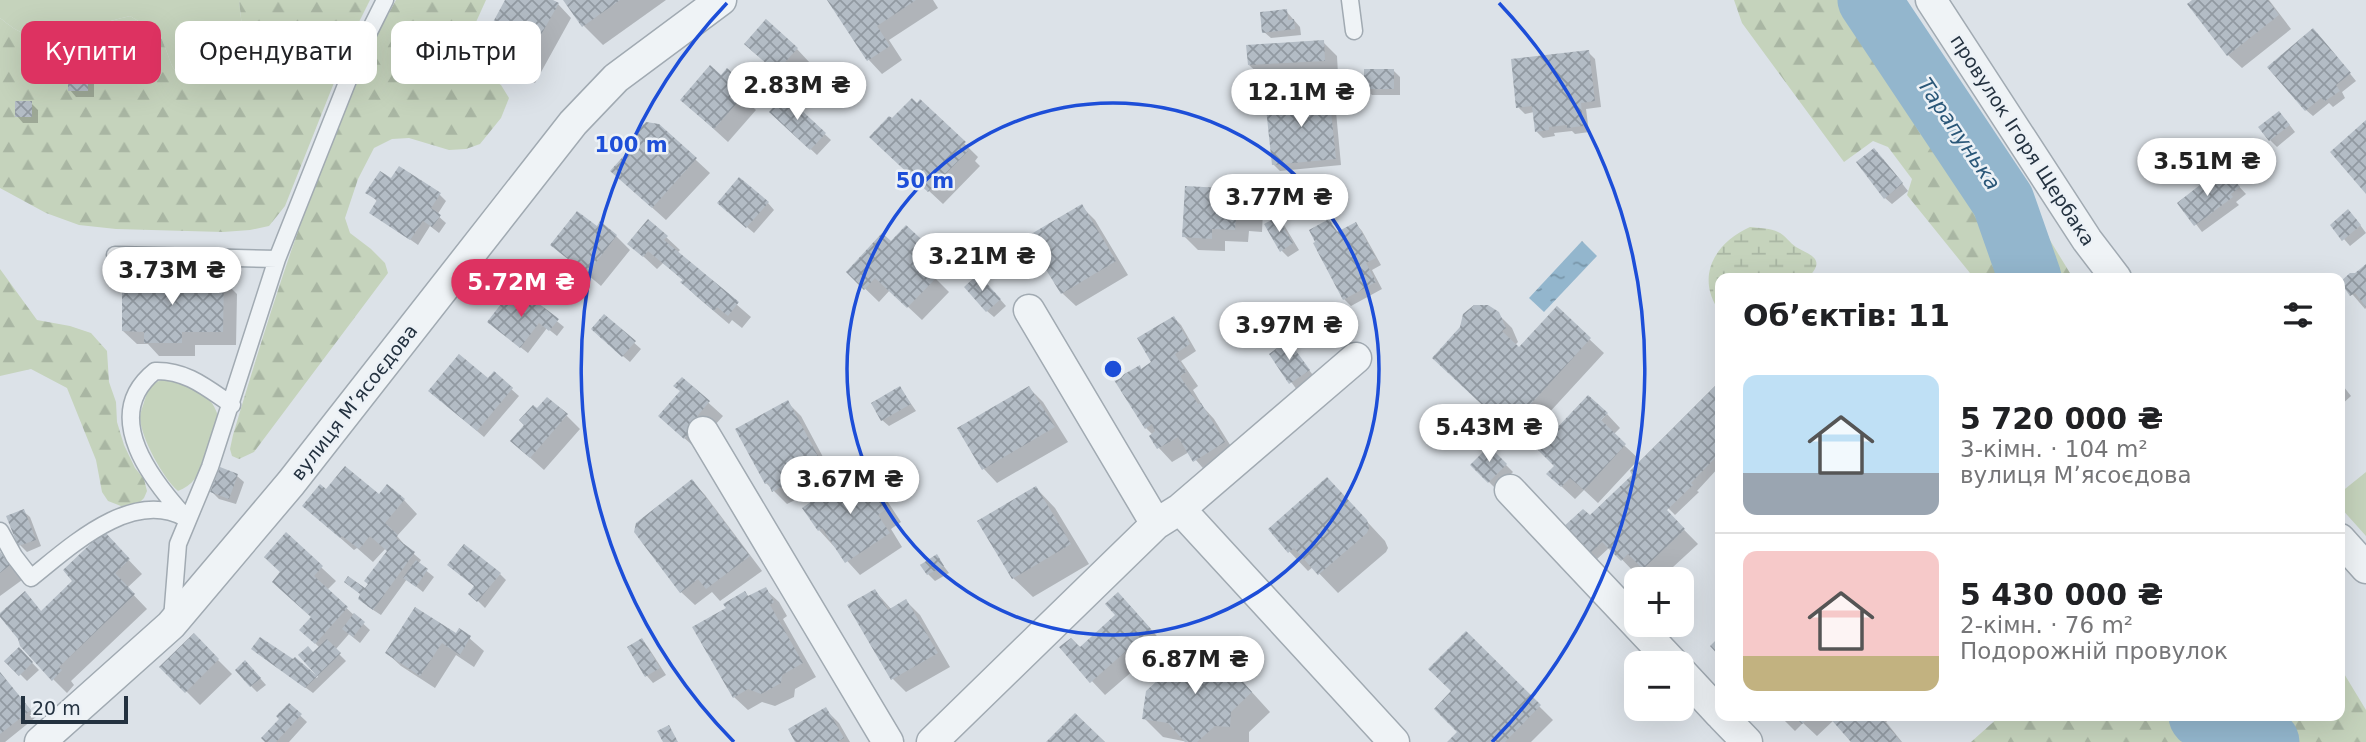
<!DOCTYPE html>
<html lang="uk">
<head>
<meta charset="utf-8">
<style>
  body { margin:0; font-family:"DejaVu Sans",sans-serif; background:#f6f6f6; color:#202124; height:100vh; display:flex; flex-direction:column; font-size:26px; white-space:nowrap }
  * { box-sizing:border-box; margin:0 }
  p { font-size:23px; color:#757577 }
  .icon { flex:none; width:38px; height:38px; fill:none; stroke:currentColor; stroke-width:2; stroke-linecap:round; stroke-linejoin:round }
  .map { position:relative; flex:1; overflow:hidden }
  .drawer { position:absolute; left:1715px; top:273px; width:630px; height:448px; display:flex; flex-direction:column; background:#fff; border-radius:14px; box-shadow:0 7px 28px #0002 }
  .drawer>* { flex:none }
  .banner { position:absolute; left:21px; top:21px; width:665px; height:63px; display:flex; gap:14px }
  .controls { position:absolute; left:1624px; top:567px; display:grid; gap:14px }
  .controls a { display:grid; place-items:center; width:70px; height:70px; border-radius:14px; background:#fff; box-shadow:0 7px 28px #0002; font-size:35px }
  .scale { position:absolute; left:21px; bottom:18px; width:107px; box-sizing:border-box; padding-left:7px; border:4px solid #243240; border-top:0; font-size:19px; line-height:24px; white-space:nowrap; color:#243240; -webkit-text-stroke:5px #ecf1f6; paint-order:stroke }
  .price { position:absolute; translate:-50% -60px; padding:0 16px; border-radius:24px; background:#fff; color:#222; font-size:23px; line-height:46px; filter:drop-shadow(0 2px 4px #0008) }
  .price::after { content:''; position:absolute; left:50%; top:42px; width:21px; height:16px; margin-left:-10px; background:inherit; clip-path:polygon(0 0,100% 0,50% 100%) }
  .price.active { background:#dd3261; color:#fff }
  ul { padding:0; list-style:none }
  li { display:flex; align-items:center; gap:21px; height:175px; padding:0 28px }
  li+li { border-top:2px solid #e0e0e0 }
  li span { display:grid; place-items:center; flex:none; width:196px; height:140px; border-radius:14px; color:#555 }
  li>.icon { margin-inline-start:auto }
  span .icon { width:84px; height:84px; fill:#fffc; stroke-width:1 }
  li b { font-size:30px }
  h2 { display:flex; justify-content:space-between; align-items:center; height:84px; padding:0 28px; font-size:30px }
  .pill { padding:0 24px; border-radius:14px; background:#fff; box-shadow:0 7px 28px #0002; font-size:24px; line-height:63px }
  .pill.active { background:#dd3261; color:#fff }
  .map>svg:first-child { display:block }
  .green { fill:#c5d3bc }
  .forest { fill:url(#forest-firs) }
  .wetland { fill:url(#wetland-marsh) }
  .water { fill:url(#water-ripples) }
  .shadow { fill:#0003 }
  .lines { fill:none; stroke-linecap:round; stroke-linejoin:round }
  .river { stroke:#93b6cd; stroke-width:63 }
  .building { fill:url(#building-cross-hatch) }
  .service-casing { stroke:#a1aab2; stroke-width:19 }
  .minor-casing { stroke:#a1aab2; stroke-width:33 }
  .service { stroke:#eff3f6; stroke-width:16 }
  .minor { stroke:#eff3f6; stroke-width:30 }
  .ring { fill:none; stroke:#1d4ed8; stroke-width:3.5 }
  .labels { text-anchor:middle; dominant-baseline:central; stroke-width:5; stroke-linejoin:round; paint-order:stroke }
  .street-label { font-size:19px; fill:#243240; stroke:#ecf1f6 }
  .water-label { font-size:21px; font-style:italic; fill:#2a5778; stroke:#ecf1f6 }
  .centre { fill:#1d4ed8; stroke:#ecf1f6; stroke-width:3.5 }
  .ring-label { font-size:21px; text-anchor:middle; font-weight:bold; fill:#1d4ed8; stroke:#ecf1f6; stroke-width:5; stroke-linejoin:round; paint-order:stroke }
</style>
</head>
<body>
<div class="map">
<svg width="2366" height="742" viewBox="0 0 2366 742">
  <defs>
    <pattern id="forest-firs" width="22" height="20" patternUnits="userSpaceOnUse" patternTransform="scale(1.75)"><rect width="22" height="20" fill="#c5d3bc"/><path d="M5 1l3.5 6h-7zM16 11l3.5 6h-7z" fill="#a9b6a3"/></pattern>
    <pattern id="wetland-marsh" width="20" height="14" patternUnits="userSpaceOnUse" patternTransform="scale(1.75)"><rect width="20" height="14" fill="#c5d3bc"/><path d="M1 5h8M5 5V1M11 12h8M15 12V8" fill="none" stroke="#a9b6a3"/></pattern>
    <pattern id="water-ripples" width="26" height="14" patternUnits="userSpaceOnUse" patternTransform="scale(1.75)"><rect width="26" height="14" fill="#93b6cd"/><path d="M2 4q2-2 4 0t4 0M15 11q2-2 4 0t4 0" fill="none" stroke="#7895a8"/></pattern>
    <pattern id="building-cross-hatch" width="8" height="8" patternUnits="userSpaceOnUse" patternTransform="scale(1.75)"><rect width="8" height="8" fill="#b3bcc5"/><path d="M0 0l8 8M0 8l8-8" fill="none" stroke="#9199a1"/></pattern>
  </defs>
  <rect width="100%" height="100%" fill="#dce2e8"/>
  <!-- green -->
  <path class="green" d="M0,0H239L242,27L237,53L220,75L198,82L179,76L172,66L160,34L130,16C102,23 57,37 28,34C17,32 9,25 0,18Z
    M165,379C188,384 211,391 218,416C211,443 206,481 178,491C163,478 141,438 140,418C140,413 143,406 144,402C148,389 152,382 165,379Z
    M2366,472V536L2340,507V493Z"/>
  <!-- forest -->
  <path class="forest" d="M239,0H370L355,30L285,206L269,226L250,230L223,232L116,229L79,225L46,213L0,188V18C9,25 17,32 28,34C57,37 102,23 130,16L160,34L172,66L179,76L198,82L220,75L237,53L242,27Z
    M396,0H486L462,53L467,64L501,85L509,98L501,118L480,144L466,149L449,150L409,138L392,139L374,148L358,179L345,218L350,233L371,249L385,263L388,273L254,452L239,459L232,456L230,449L233,435C259,348 286,261 318,176C340,116 364,56 396,0Z
    M1734,0H1894L1992,145L2073,278H1974L1907,195L1912,179L1888,147L1873,141L1844,162L1742,23Z
    M0,269L37,320L70,326L91,333L107,351L109,382L116,402L117,422L124,445L135,468L144,479L147,491L144,498L138,504L121,506L108,501L102,492L96,460L67,388L31,369L0,376Z
    M2340,667L2366,710V742H1971L2000,716H2340Z"/>
  <!-- wetland -->
  <path class="wetland" d="M1750,227C1759,228 1771,228 1778,232C1785,235 1790,243 1796,247C1812,256 1826,259 1808,278H1720V312C1695,278 1714,243 1750,227Z"/>
  <!-- water -->
  <path class="water" d="M1582,241L1597,256L1544,312L1529,298Z"/>
  <!-- shadow -->
  <path class="shadow" d="M508,0H550L558,4L571,18L535,83L494,61L481,48Z
    M565,0H666L603,45L584,26Z
    M829,0H933L938,8L889,40L902,60L882,74L869,60Z
    M2195,0H2269L2291,29L2242,68L2228,55Z
    M1286,11L1300,27L1301,35L1271,38L1264,32Z
    M2320,37L2356,81L2342,92L2345,98L2333,107L2329,103L2313,116L2306,110Z
    M1323,42L1337,56L1338,74L1263,78L1249,65Z
    M797,49L810,63L790,85L760,57Z
    M1588,52L1595,59L1601,107L1586,109L1589,132L1575,134L1572,131L1554,133L1555,136L1543,138L1536,131L1534,112L1525,114L1518,107Z
    M1393,70L1400,77V95H1372L1365,88Z
    M727,71L754,96L748,103L756,110L728,142L682,100L721,78Z
    M87,73L94,80V97H76L70,90Z
    M1328,94L1335,101L1341,165L1280,171L1273,164Z
    M785,97L831,140L817,155L771,112Z
    M921,101L978,157L975,161L980,166L943,204L885,150L892,121Z
    M31,103L38,110V123H23L17,116Z
    M2285,119L2295,132L2277,147L2270,140Z
    M658,125L710,173L666,220L626,184Z
    M1881,157L1908,191L1892,204L1885,198Z
    M2232,179L2246,194L2236,202L2239,205L2202,232L2180,203L2222,185Z
    M391,181L440,195L446,201L437,215L446,223L439,233L430,226L418,245L371,212L378,202L368,193Z
    M1259,192L1273,206V212L1263,211L1262,232L1249,231L1248,242L1225,241V251L1198,250L1184,236Z
    M768,203L774,210L754,233L726,209Z
    M1081,206L1095,220L1128,275L1076,306L1062,293Z
    M2355,218L2366,233L2350,246L2344,239Z
    M1277,219L1284,225L1299,250L1288,257L1282,251Z
    M1329,221L1339,233L1356,224L1362,231L1381,265L1372,270L1382,289L1351,306L1344,299Z
    M597,229L616,236L630,250L601,286L553,245Z
    M666,237L680,250L677,253L751,317L742,328L732,320L729,324L696,296L682,282L684,281L663,263L657,269L630,244Z
    M891,244L930,250L944,264L933,276L949,292L922,320L890,290L879,302L848,272Z
    M2366,267V308L2365,309L2341,281L2356,275Z
    M223,280L237,294L236,345H195V356H159L148,344H137L123,331Z
    M985,282L1006,306L994,317L987,311Z
    M525,295L564,327L557,336L547,328L528,353L496,328Z
    M1557,309L1604,353L1523,441L1448,372L1498,314L1512,328L1518,342L1515,345L1520,349Z
    M604,316L641,349L630,362L599,336Z
    M1174,318L1181,325L1196,351L1181,361L1198,386L1193,390L1204,408L1214,419L1237,456L1208,474L1189,452L1172,462L1159,448L1151,436L1153,435L1146,428L1140,367L1142,370L1154,363Z
    M1294,349L1315,378L1297,390L1271,354Z
    M494,374L519,396L484,437L437,397L489,381Z
    M682,379L723,416L707,434L699,451L674,429L682,392Z
    M2340,382L2351,396L2340,406Z
    M1720,383V466L1697,491L1699,492L1675,515L1632,471Z
    M900,388L916,411L889,426L882,420Z
    M1029,388L1043,402L1068,442L997,483L984,469L960,429Z
    M787,402L801,416L830,470L806,482L811,492L787,504L766,483Z
    M1607,414L1620,428L1613,435L1639,459L1598,503L1584,490L1575,499L1548,474Z
    M566,415L580,429L544,470L526,454Z
    M1489,448L1513,472L1496,489L1472,465Z
    M865,474L878,487L901,522L891,529L902,547L860,575L819,530L845,486Z
    M237,476L244,482L236,504L219,499L212,492Z
    M1632,477L1698,544L1660,579H1655L1642,566L1635,573L1610,547L1596,560L1564,529L1607,535Z
    M692,481L705,495L762,571L720,601L712,592L695,605L681,592Z
    M1036,488L1055,508L1089,564L1033,597L1013,578Z
    M326,491L404,500L417,514L397,536L403,543L402,544L421,560L418,564L434,577L423,592L407,579L381,615L367,606L365,590L389,551L386,548L373,562L357,548L354,550L304,506Z
    M1346,499L1385,541L1388,548L1386,552L1338,593L1313,567L1308,571L1289,551Z
    M23,511L30,517L41,546L27,552L20,545L9,516Z
    M104,534L142,574L127,588L147,609L71,681L74,685L67,693L53,679L75,581Z
    M286,535L336,581L327,590L370,630L360,643L349,634L335,650L346,661L313,693L253,649L295,660L317,678L318,676L300,655L313,654L320,648L315,643L313,617L282,573Z
    M0,552L22,580L0,596Z
    M936,556L949,573L935,581L928,574Z
    M500,574L506,580L485,608L477,600Z
    M765,589L779,602L787,616L783,619L816,677L795,689L794,697L775,706L762,702L748,710L734,697Z
    M875,591L892,610L906,601L920,615L950,667L906,692L893,679Z
    M1132,608L1164,644L1105,695L1061,648L1080,649Z
    M460,630L484,651L474,667L456,655L435,688L401,666L387,653L456,636Z
    M1466,634L1553,720L1531,742H1452L1460,732L1453,692Z
    M194,636L232,674L200,705L162,667Z
    M641,640L648,647L666,675L653,683L647,676L629,648Z
    M19,649L39,670L27,681L7,661Z
    M1172,663L1183,673L1230,668L1270,712L1249,732V742H1188L1163,737L1144,718L1160,680Z
    M252,669L266,685L257,692L251,686Z
    M0,675L36,717L5,742H0Z
    M289,705L307,722L289,742H267Z
    M825,709L839,723L850,742H797Z
    M1780,716H1894L1886,722L1902,742H1851L1834,720L1817,736L1803,723L1795,731Z"/>
  <g class="lines">
    <!-- river -->
    <path class="river" d="M1869,0L2003,201L2030,278
      M2200,716L2268,742"/>
  </g>
  <!-- building -->
  <path class="building" d="M505,0H553L559,3L521,70L479,48Z
    M563,0H620L582,27Z
    M827,0H916L877,26L890,46L867,61Z
    M2192,0H2268L2279,15L2227,56L2187,4Z
    M1287,9L1288,20L1294,19L1295,29L1262,33L1260,12Z
    M766,19L798,48L776,72L744,44Z
    M2313,28L2351,73L2336,85L2340,91L2325,101L2321,98L2305,111L2267,67Z
    M1324,40L1325,61L1248,65L1246,45Z
    M1589,50L1595,101L1581,103L1583,126L1567,128V125L1549,127V130L1535,132L1532,106L1516,108L1511,59Z
    M710,65L721,75L727,68L741,81L735,88L743,96L714,129L680,100Z
    M1364,69H1394V89H1364Z
    M68,71L88,72V91H68Z
    M1329,92L1336,159L1272,165L1265,99Z
    M785,95L826,133L810,150L769,112Z
    M912,98L917,103L920,99L966,142L962,146L968,151L928,192L869,137L889,116L892,118Z
    M15,101H32V117H15Z
    M2279,111L2290,125L2269,141L2258,127Z
    M2366,120V194L2330,152Z
    M646,122L659,124L697,158L652,208L610,171L638,140L633,135Z
    M1874,148L1903,183L1884,199L1856,162Z
    M399,166L441,193L431,208L441,215L432,227L423,221L410,240L369,213L377,200L365,193L380,171L391,178Z
    M2214,174L2222,183L2232,177L2240,187L2231,194L2233,197L2194,226L2177,203Z
    M739,177L769,202L746,228L717,203Z
    M1185,186L1260,190V199L1250,198L1249,219L1236,218L1235,230L1212,229V239L1182,237Z
    M1082,204L1116,261L1061,294L1026,237Z
    M2348,209L2361,225L2342,241L2330,225Z
    M577,211L597,226L600,221L617,235L587,274L550,245Z
    M1277,217L1293,243L1280,252L1264,224Z
    M648,219L668,236L664,240L739,302L728,316L717,307L714,311L680,282L683,280L648,251L643,257L627,244Z
    M1329,219L1337,232L1356,222L1376,258L1366,263L1376,282L1343,300L1313,243L1315,242L1309,230Z
    M906,225L932,249L920,261L937,277L907,308L875,278L864,290L846,272L882,233L891,241Z
    M2366,264V307L2355,293L2350,296L2340,282L2350,273H2355Z
    M978,274L1001,299L986,312L964,287Z
    M122,278L224,279L223,332H182V343H144V332L122,331Z
    M525,293L559,319L549,331L539,323L520,348L487,322L508,295L518,303Z
    M1474,305H1488L1499,312L1506,328L1502,331L1519,347L1557,306L1591,338L1508,429L1432,358L1460,327L1463,314Z
    M604,314L636,341L622,357L591,329Z
    M1174,316L1190,344L1175,354L1186,372L1180,376L1198,404L1201,403L1225,442L1193,462L1178,437L1157,449L1149,436L1155,431L1152,424L1145,429L1114,380L1140,365L1141,369L1151,362L1137,338Z
    M1288,340L1310,370L1289,384L1269,354Z
    M459,354L488,378L494,371L513,388L477,431L428,391Z
    M682,377L710,401L694,420L698,423L684,439L658,416L680,391L673,386Z
    M1720,381V453L1691,483L1693,485L1667,510L1685,529L1643,569L1628,554L1621,561L1602,542L1588,555L1562,528L1583,509L1590,515L1632,475L1630,471Z
    M900,386L911,404L881,421L871,403Z
    M1029,386L1055,427L982,470L957,428Z
    M1588,395L1608,413L1601,420L1626,444L1584,490L1570,478L1561,487L1546,474L1554,466L1537,449Z
    M547,397L568,414L530,458L510,441L524,425L519,420L533,405L537,408Z
    M788,400L818,456L794,468L798,478L772,492L768,483L765,484L735,429Z
    M1489,446L1507,464L1488,483L1470,465Z
    M345,466L379,494L387,484L405,499L385,523L398,535L396,538L415,552L373,610L358,599L360,594L344,582L348,576L365,588L368,584L364,581L387,551L370,536L359,549L342,536L340,538L302,506L320,484L326,489Z
    M220,467L238,474L229,499L210,492Z
    M865,471L889,507L878,515L890,533L845,563L822,528L818,531L802,508L842,481L845,485Z
    M1327,477L1367,520L1369,528L1367,533L1318,575L1294,548L1288,553L1268,529Z
    M692,479L750,556L706,589L698,579L680,593L634,532L636,523Z
    M1036,486L1071,544L1012,579L977,521Z
    M24,509L36,540L18,546L6,516Z
    M104,531L130,559L115,573L135,594L59,667L62,670L52,681L20,646L18,639L0,617V613L25,591L41,611L72,581L63,570Z
    M286,532L323,566L314,576L348,607L315,644L299,630L311,617L272,582L280,572L264,557Z
    M464,544L501,573L477,602L468,594L474,586L447,565Z
    M0,552L10,565L0,573Z
    M937,554L944,566L927,575L920,565Z
    M416,560L428,569L416,587L403,578Z
    M766,587L774,602L770,605L803,663L782,675L781,683L761,694L748,689L733,698L692,627L726,608L723,604L745,591L748,596Z
    M875,589L888,610L906,599L938,653L891,680L847,605Z
    M1118,592L1151,629L1090,683L1059,647L1071,638L1080,647L1115,615L1105,604Z
    M415,607L456,633L459,628L471,636L460,655L442,643L420,676L385,653Z
    M354,613L365,622L353,637L342,629Z
    M1466,631L1541,705L1505,742H1447L1457,732L1434,709L1451,691L1428,669Z
    M194,633L219,659L185,693L159,667Z
    M1720,636V657L1710,646Z
    M260,637L293,659L295,657L316,675L298,655L308,646L313,652L327,639L341,653L305,688L251,649Z
    M642,638L660,668L645,677L627,647Z
    M1211,646L1252,692L1231,712L1230,727L1215,726L1197,742H1185L1168,723L1142,719L1146,691L1158,680L1154,676L1172,661L1181,672Z
    M19,647L33,662L19,676L4,661Z
    M245,660L261,678L250,687L235,670Z
    M0,672L31,710L0,734Z
    M289,703L302,714L276,742H265L261,738L279,719L276,716Z
    M826,707L844,738L837,742H795L788,729Z
    M1075,713L1105,742H1046Z
    M1794,716H1811L1802,724Z
    M1828,716H1880L1901,742H1851Z
    M669,725L678,742H663L657,731Z"/>
  <g class="lines">
    <!-- service casing -->
    <g class="service-casing">
      <path id="service" d="M1350,0L1354,31
        M115,255L277,259
        M188,520C153,482 99,416 155,371C186,370 207,388 232,405
        M0,531L14,556L31,578C70,547 132,488 185,518
        M172,619L178,544L210,467L277,259L360,50L385,0"/>
    </g>
    <!-- minor casing -->
    <g class="minor-casing">
      <path id="minor" d="M1931,0L2087,240L2116,278
        M1029,310L1156,524L1180,509L1356,358
        M703,432L888,742
        M1510,490L1673,663
        M1180,509L1394,742
        M2340,539L2366,568
        M1682,673L1720,714
        M1722,716L1747,742
        M40,742L171,625L291,483L573,123L616,78L721,0
        M932,742L1156,524"/>
    </g>
    <!-- service -->
    <use href="#service" class="service"/>
    <!-- minor -->
    <use href="#minor" class="minor"/>
  </g>
  <!-- distance rings -->
  <g class="ring">
    <circle cx="1113" cy="369" r="266"/>
    <path d="M734 742A532 532 0 0 1 727 3M1499 3A532 532 0 0 1 1492 742"/>
  </g>
  <g class="labels">
    <!-- street labels -->
    <g class="street-label">
      <text transform="translate(2023 140) rotate(57)">провулок Ігоря Щербака</text>
      <text transform="translate(354 402) rotate(-52)">вулиця Мʼясоєдова</text>
    </g>
    <!-- water labels -->
    <g class="water-label">
      <text transform="translate(1959 134) rotate(56)">Тарапунька</text>
    </g>
  </g>
  <circle cx="1113" cy="369" r="10" class="centre"/>
  <g class="ring-label">
    <text x="631" y="152">100 m</text>
    <text x="925" y="188">50 m</text>
  </g>
</svg>
<div class="controls">
<a>+</a>
<a>−</a>
</div>
<div class="scale">20 m</div>
<b class="price" style="left:797px;top:122px">2.83M ₴</b>
<b class="price" style="left:1301px;top:129px">12.1M ₴</b>
<b class="price" style="left:2207px;top:198px">3.51M ₴</b>
<b class="price" style="left:1279px;top:234px">3.77M ₴</b>
<b class="price" style="left:982px;top:293px">3.21M ₴</b>
<b class="price" style="left:172px;top:307px">3.73M ₴</b>
<b class="price active" style="left:521px;top:319px">5.72M ₴</b>
<b class="price" style="left:1289px;top:362px">3.97M ₴</b>
<b class="price" style="left:1489px;top:464px">5.43M ₴</b>
<b class="price" style="left:850px;top:516px">3.67M ₴</b>
<b class="price" style="left:1195px;top:696px">6.87M ₴</b>
<div class="banner">
<a class="pill active">Купити</a>
<a class="pill">Орендувати</a>
<a class="pill">Фільтри</a>
</div>
<section class="drawer">
<h2>Об’єктів: 11<svg class="icon" aria-label="filters" viewBox="0 0 24 24"><path d="M4 7h16M4 17h16"/><circle cx="9" cy="7" r="2"/><circle cx="15" cy="17" r="2"/></svg></h2>
<ul>
<li><span style="background:linear-gradient(#bfe0f5 70%,#9aa5b1 0)"><svg class="icon" aria-label="home" viewBox="0 0 24 24"><path d="M3 11l9-7 9 7M6 9v11h12V9"/></svg></span><div><b>5 720 000 ₴</b><p>3-кімн. · 104 m²</p><p>вулиця Мʼясоєдова</p></div></li>
<li><span style="background:linear-gradient(#f6c9c9 75%,#c2b280 0)"><svg class="icon" aria-label="home" viewBox="0 0 24 24"><path d="M3 11l9-7 9 7M6 9v11h12V9"/></svg></span><div><b>5 430 000 ₴</b><p>2-кімн. · 76 m²</p><p>Подорожній провулок</p></div></li>
</ul>
</section>
</div>
</body>
</html>
